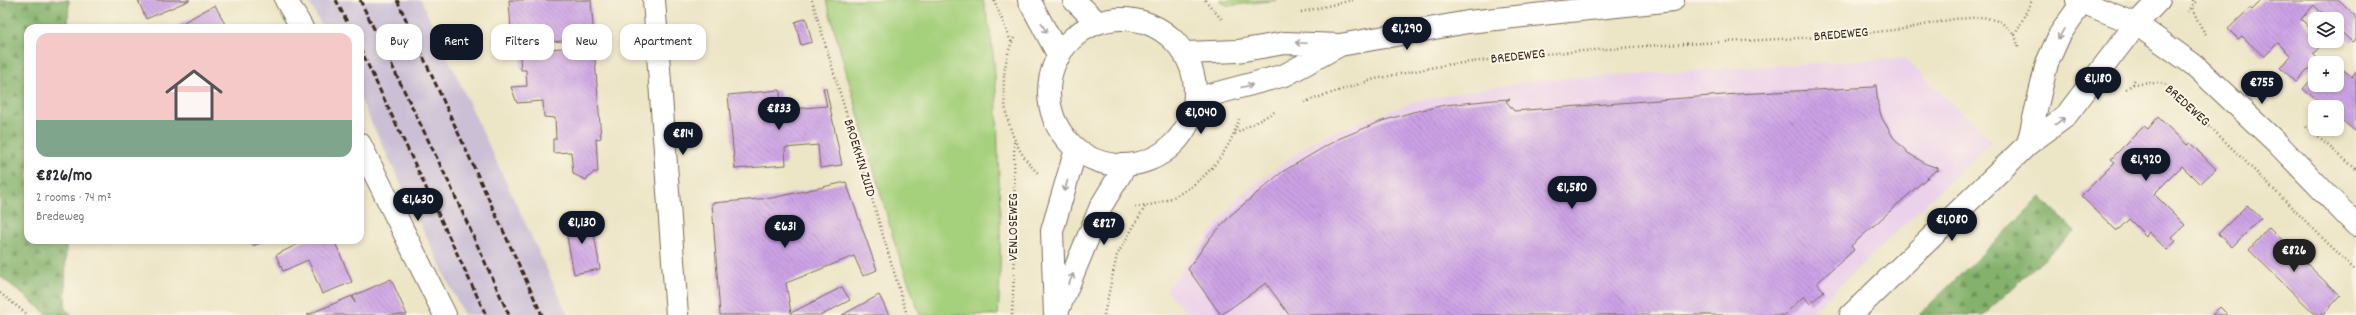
<!DOCTYPE html>
<html lang="en">
<head>
<meta charset="utf-8">
<style>
  body { margin:0; font-family:Dekko,sans-serif; background:#f7f7f7; color:#2b2b33; height:100vh; display:flex; flex-direction:column; font-size:15px; white-space:nowrap }
  * { box-sizing:border-box; margin:0 }
  p { font-size:13px; color:#7c7c81 }
  .icon { flex:none; width:22px; height:22px; fill:none; stroke:currentColor; stroke-width:2; stroke-linecap:round; stroke-linejoin:round }
  .map { position:relative; flex:1; overflow:hidden }
  .panel { position:absolute; left:24px; top:24px; width:340px; height:220px; display:flex; flex-direction:column; background:#fff; border-radius:12px; box-shadow:0 2px 6px #0003 }
  .panel>* { flex:none }
  .banner { position:absolute; left:376px; top:24px; width:380px; height:36px; display:flex; gap:8px }
  .fabs { position:absolute; left:2308px; top:12px; display:grid; gap:8px }
  .fabs a { display:grid; place-items:center; width:36px; height:36px; border-radius:8px; background:#fff; box-shadow:0 2px 6px #0003; font-size:20px }
  .price { position:absolute; translate:-50% -34px; padding:0 9px; border-radius:14px; background:#111827; color:#fff; font-size:13px; line-height:26px; filter:drop-shadow(0 1px 2px #0008) }
  .price::after { content:''; position:absolute; left:50%; top:24px; width:12px; height:9px; margin-left:-6px; background:inherit; clip-path:polygon(0 0,100% 0,50% 100%) }
  .price.current { background:#222; color:#fff }
  ul { padding:0; list-style:none }
  li { display:grid; align-content:center; gap:8px; height:212px; padding:0 12px }
  li span { display:grid; place-items:center; height:124px; border-radius:12px; color:#555 }
  li>.icon { margin-inline-start:auto }
  span .icon { width:72px; height:72px; fill:#fffc; stroke-width:1 }
  li b { font-size:17px }
  .pill { padding:0 14px; border-radius:12px; background:#fff; box-shadow:0 2px 6px #0003; font-size:14px; line-height:36px }
  .pill.current { background:#111827; color:#fff }
  .map>svg:first-child { display:block }
  .built { fill:#ecd1ea }
  .industrial { fill:#cbbfd5 }
  .green { fill:#a5d07c; stroke:#707d4d }
  .forest { fill:url(#forest-firs); stroke:#606e45 }
  .building { fill:url(#building-back-hatch) }
  .lines { fill:none; stroke-linecap:round; stroke-linejoin:round }
  .street-casing { stroke:#796b59; stroke-width:24 }
  .secondary-casing { stroke:#796b59; stroke-width:24 }
  .path { stroke:#796b59; stroke-width:2.5; stroke-dasharray:1 3; stroke-linecap:butt }
  .street { stroke:#fff; stroke-width:22 }
  .secondary { stroke:#fff; stroke-width:22 }
  .rail { stroke:#3b2a1e; stroke-width:3; stroke-dasharray:6 3; stroke-linecap:butt }
  .oneway { stroke:#a79f9a }
  .labels { text-anchor:middle; dominant-baseline:central; stroke-width:4; stroke-linejoin:round; paint-order:stroke }
  .street-label { font-size:14px; fill:#3b2a1e; stroke:#fcf5e5 }
</style>
</head>
<body>
<div class="map">
<svg width="2356" height="315" viewBox="0 0 2356 315">
  <defs>
    <pattern id="forest-firs" width="22" height="20" patternUnits="userSpaceOnUse"><rect width="22" height="20" fill="#84b26c"/><path d="M5 1l3.5 6h-7zM16 11l3.5 6h-7z" fill="#6d9158"/></pattern>
    <pattern id="building-back-hatch" width="6" height="6" patternUnits="userSpaceOnUse"><rect width="6" height="6" fill="#cca1e6"/><path d="M-1 5l2 2M0 0l6 6M5-1l2 2" fill="none" stroke="#a783ba"/></pattern>
  </defs>
  <rect width="100%" height="100%" fill="#fcf5e5"/>
  <filter id="ink" filterUnits="userSpaceOnUse"><feTurbulence type="fractalNoise" baseFrequency=".025" numOctaves="2"/><feDisplacementMap in="SourceGraphic" scale="8" xChannelSelector="R" yChannelSelector="G"/><feConvolveMatrix kernelMatrix="1 2 1 2 8 2 1 2 1" color-interpolation-filters="sRGB"/></filter>
  <filter id="wash" filterUnits="userSpaceOnUse"><feTurbulence type="fractalNoise" baseFrequency=".012" numOctaves="4" result="noise"/><feDisplacementMap in="SourceGraphic" scale="16" xChannelSelector="R" yChannelSelector="G"/><feGaussianBlur stdDeviation="0.9" result="paint"/><feColorMatrix in="noise" values="0 0 0 0 0 0 0 0 0 0 0 0 0 0 0 0 0 1.4 0 .05"/><feComposite in="paint" operator="in"/></filter>
  <g filter="url(#wash)">
    <rect width="100%" height="100%" fill="#ece5c6"/>
    <!-- built -->
    <path class="built" d="M1904,58L1992,141L1809,315H1188L1166,290L1240,195L1318,138L1419,100L1536,80Z"/>
    <!-- industrial -->
    <path class="industrial" d="M308,0H421L568,315H464L360,99V28H323Z"/>
    <!-- green -->
    <path class="green" d="M826,0H983C996,46 997,103 998,151C1000,206 1002,260 998,315H920L895,244Z
      M1219,0H1276L1228,6Z"/>
    <!-- forest -->
    <path class="forest" d="M0,0H69L68,28H28V240H66L65,309L72,315H48L0,276Z
      M2041,197L2075,231L1983,315H1919Z"/>
    <g id="blocks">
      <!-- building -->
      <path class="building" d="M138,0H190L146,19Z
        M509,0H591L594,39L547,42V49L594,46L601,138L596,139L598,172H594L586,180L573,174L571,152L553,153V139H556L555,118L544,117L543,101L517,103L511,87L527,86L526,70H521L519,44L512,45Z
        M2262,0H2339L2356,16V39L2352,42L2337,28V19H2328L2314,5L2301,19L2315,33V41H2325L2313,54L2318,59L2315,63L2296,82L2280,67L2291,56L2278,43L2264,57L2242,36L2238,39L2228,29L2250,8L2252,10Z
        M215,5L227,28H173Z
        M806,18L812,42L801,45L795,22Z
        M2341,68L2352,77L2356,72V132L2337,116V107H2325L2303,89L2315,75V85H2337V74Z
        M1874,85H1876L1878,105L1882,118L1893,137L1908,153L1926,164L1938,168V171L1936,170L1851,246L1854,250L1817,283L1824,291L1810,304L1804,296L1784,315H1289L1266,283L1221,315L1188,269L1210,238L1232,214L1282,172L1338,139L1382,121L1413,112L1445,105L1494,100L1510,99L1506,101L1514,111L1737,94L1874,87Z
        M823,88H826L842,165L820,168L818,145L785,148L786,165L735,169L728,95L780,90L781,110L827,106Z
        M2158,117L2187,145L2190,143L2216,169L2200,184L2182,166L2154,194L2185,225L2172,237L2176,241L2167,250L2149,232L2146,236L2129,219L2117,231L2081,196L2115,162L2111,159L2144,126L2148,129Z
        M846,182L877,270L863,276L854,256L786,283L791,313L842,287L850,300L822,315H720L712,203L772,198Z
        M2247,205L2261,218L2232,247L2218,234Z
        M591,216L600,269L574,274L564,221Z
        M2269,227L2340,296L2323,315H2316L2249,250Z
        M250,240H266L253,246Z
        M306,240H334L352,282L322,294L308,260L283,271L276,255Z
        M391,279L407,315H307L352,296L355,303L353,296Z
        M879,295L889,315H842L855,308Z
        M2220,307L2228,315H2212Z"/>
    </g>
  </g>
  <g filter="url(#ink)">
    <use href="#blocks" fill-opacity="0" stroke="#796b59" stroke-width="1"/>
    <g class="lines">
      <!-- street casing -->
      <g class="street-casing">
        <path id="street" d="M286,0L302,28
          M654,0L677,315
          M360,144L445,315
          M2028,144L2047,63L2060,34L2083,1
          M1851,315L2028,144L2065,117L2136,24"/>
      </g>
      <!-- secondary casing -->
      <g class="secondary-casing">
        <path id="secondary" d="M1029,0L1059,56
          M1074,0L1098,23
          M2077,0L2136,24L2194,65L2277,143L2356,225
          M1049 92a73 73 0 1 1 146 0a73 73 0 1 1-146 0Z
          M2136,24L2159,0
          M1185,53L1238,51L1285,43L1340,45L1468,22L1673,0
          M1195,99L1285,75L1340,45
          M1058,310L1101,206L1126,165
          M1055,315L1052,231L1076,149"/>
      </g>
      <!-- path -->
      <path class="path" d="M812,0L907,315
        M994,0L1012,44
        M1205,0L1223,21
        M2193,0C2192,13 2200,26 2207,36
        M1301,12L1353,0
        M2188,12L2198,0
        M2015,35L2032,0
        M1014,38C994,78 1004,143 1038,173
        M2133,84L2160,83L2168,85L2356,271
        M2126,89L2133,84L2135,78
        M1304,102L1375,79L1445,65L1532,55L1646,46L1838,36L1904,29L1954,19L1983,17L2001,22L2015,35L2019,49
        M2306,127L2356,169
        M1235,134L1276,111
        M1135,207C1185,204 1226,164 1239,119
        M0,293L28,315
        M1012,315L1015,253L1014,139
        M1104,315L1117,255L1145,207"/>
      <!-- street -->
      <use href="#street" class="street"/>
      <!-- secondary -->
      <use href="#secondary" class="secondary"/>
      <!-- rail -->
      <path class="rail" d="M336,0L350,28
        M360,0L450,185L509,315
        M397,0L542,315
        M360,48L486,315"/>
    </g>
    <!-- one-way arrows -->
    <defs><path id="oneway-shaft" d="M-6 0H5M1.5-3L5.5 0L1.5 3" fill="none" stroke-width="1.6" stroke-linecap="round" stroke-linejoin="round"/></defs>
    <g class="oneway">
      <use href="#oneway-shaft" transform="translate(1044 28) rotate(63)"/>
      <use href="#oneway-shaft" transform="translate(2061 34) rotate(120)"/>
      <use href="#oneway-shaft" transform="translate(1301 43) rotate(-177)"/>
      <use href="#oneway-shaft" transform="translate(1247 86) rotate(-14)"/>
      <use href="#oneway-shaft" transform="translate(2060 121) rotate(-37)"/>
      <use href="#oneway-shaft" transform="translate(1066 186) rotate(105)"/>
      <use href="#oneway-shaft" transform="translate(1071 279) rotate(-66)"/>
    </g>
  </g>
  <g class="labels">
    <!-- street labels -->
    <g class="street-label">
      <text transform="translate(1841 35) rotate(-5)">BREDEWEG</text>
      <text transform="translate(1518 57) rotate(-6)">BREDEWEG</text>
      <text transform="translate(2187 106) rotate(42)">BREDEWEG</text>
      <text transform="translate(859 158) rotate(73)">BROEKHIN ZUID</text>
      <text transform="translate(1014 227) rotate(-90)">VENLOSEWEG</text>
    </g>
  </g>
</svg>
<div class="fabs">
<a><svg class="icon" aria-label="layers" viewBox="0 0 24 24"><path d="M12 4l9 5-9 5-9-5zM3 14l9 5 9-5"/></svg></a>
<a>+</a>
<a>−</a>
</div>
<b class="price" style="left:1407px;top:51px">€1,290</b>
<b class="price" style="left:2098px;top:101px">€1,180</b>
<b class="price" style="left:2262px;top:105px">€755</b>
<b class="price" style="left:779px;top:131px">€833</b>
<b class="price" style="left:1201px;top:135px">€1,040</b>
<b class="price" style="left:683px;top:156px">€814</b>
<b class="price" style="left:2146px;top:182px">€1,920</b>
<b class="price" style="left:1572px;top:210px">€1,580</b>
<b class="price" style="left:418px;top:222px">€1,630</b>
<b class="price" style="left:1952px;top:242px">€1,080</b>
<b class="price" style="left:582px;top:245px">€1,130</b>
<b class="price" style="left:1104px;top:246px">€827</b>
<b class="price" style="left:785px;top:249px">€631</b>
<b class="price current" style="left:2294px;top:273px">€826</b>
<div class="banner">
<a class="pill">Buy</a>
<a class="pill current">Rent</a>
<a class="pill">Filters</a>
<a class="pill">New</a>
<a class="pill">Apartment</a>
</div>
<section class="panel">
<ul>
<li><span style="background:linear-gradient(#f6c9c9 70%,#7fa58c 0)"><svg class="icon" aria-label="home" viewBox="0 0 24 24"><path d="M3 11l9-7 9 7M6 9v11h12V9"/></svg></span><div><b>€826/mo</b><p>2 rooms · 74 m²</p><p>Bredeweg</p></div></li>
</ul>
</section>
</div>
</body>
</html>
